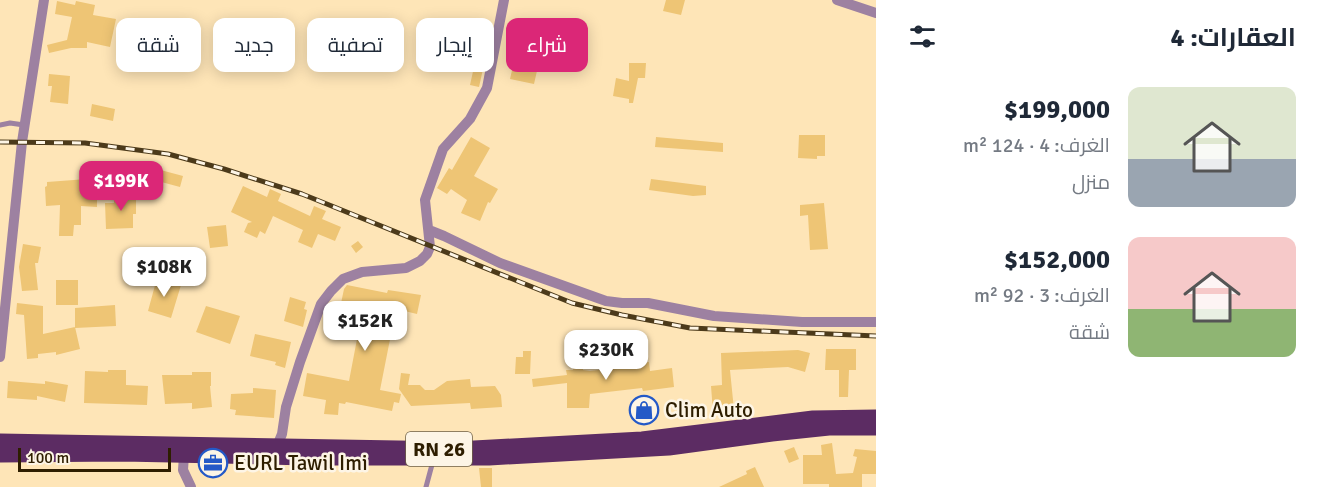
<!DOCTYPE html>
<html lang="ar">
<head>
<meta charset="utf-8">
<style>
  body { margin:0; font-family:Signika,Cairo,sans-serif; background:#f2f2f3; color:#1f2937; direction:rtl; height:100vh; display:flex; flex-direction:column; font-size:22px; white-space:nowrap }
  * { box-sizing:border-box; margin:0 }
  p { font-size:20px; color:#747a83 }
  .icon { flex:none; width:33px; height:33px; fill:none; stroke:currentColor; stroke-width:2; stroke-linecap:round; stroke-linejoin:round }
  .map { position:relative; flex:1; overflow:hidden; direction:ltr }
  .panel { display:flex; flex-direction:column; background:#fff; width:450px }
  .panel>* { flex:none }
  .guide { position:absolute; left:18px; top:18px; width:570px; height:54px; direction:rtl; display:flex; gap:12px }
  .scale { position:absolute; left:18px; bottom:15px; width:153px; box-sizing:border-box; padding-left:6px; border:3px solid #2e1e00; border-top:0; font-size:16px; line-height:21px; white-space:nowrap; color:#2e1e00; -webkit-text-stroke:4px #fdf5e6; paint-order:stroke }
  .price { position:absolute; translate:-50% -51px; padding:0 14px; border-radius:12px; background:#fff; color:#222; font-size:20px; line-height:39px; filter:drop-shadow(0 2px 3px #0008) }
  .price::after { content:''; position:absolute; left:50%; top:36px; width:18px; height:14px; margin-left:-9px; background:inherit; clip-path:polygon(0 0,100% 0,50% 100%) }
  .price.active { background:#db2777; color:#fff }
  ul { padding:0; list-style:none }
  li { display:flex; align-items:center; gap:18px; height:150px; padding:0 30px }
  li span { display:grid; place-items:center; flex:none; width:168px; height:120px; border-radius:12px; color:#555 }
  li>.icon { margin-inline-start:auto }
  span .icon { width:72px; height:72px; fill:#fffc; stroke-width:1 }
  li b { font-size:26px }
  h2 { display:flex; justify-content:space-between; align-items:center; height:72px; padding:0 30px; font-size:26px }
  .pill { padding:0 21px; border-radius:12px; background:#fff; box-shadow:0 3px 15px #0003; font-size:21px; line-height:54px }
  .pill.active { background:#db2777; color:#fff }
  main { display:flex; flex:1; min-height:0 }
  .map>svg:first-child { display:block }
  .building { fill:#eec575 }
  .lines { fill:none; stroke-linecap:round; stroke-linejoin:round }
  .service { stroke:#9d81a1; stroke-width:5 }
  .minor { stroke:#9d81a1; stroke-width:10 }
  .primary { stroke:#5c2c63; stroke-width:15 }
  .rail-casing { stroke:#4c3a1a; stroke-width:5 }
  .rail { stroke:#fdf5e6; stroke-width:3; stroke-dasharray:9; stroke-linecap:butt }
  .labels { text-anchor:middle; dominant-baseline:central; stroke-width:5; stroke-linejoin:round; paint-order:stroke }
  .shield { fill:#fdf5e6; stroke:#6c5e45; stroke-width:1.5 }
  .shield-label { font-size:20px; font-weight:bold; fill:#2e1e00 }
  .poi-label { font-size:21px; fill:#2e1e00; stroke:#fdf5e6; text-anchor:start }
</style>
</head>
<body>
<main>
<section class="panel">
<h2>العقارات: 4<svg class="icon" aria-label="filters" viewBox="0 0 24 24"><path d="M4 7h16M4 17h16"/><circle cx="9" cy="7" r="2"/><circle cx="15" cy="17" r="2"/></svg></h2>
<ul>
<li><span style="background:linear-gradient(#dfe7d0 60%,#9aa5b1 0)"><svg class="icon" aria-label="home" viewBox="0 0 24 24"><path d="M3 11l9-7 9 7M6 9v11h12V9"/></svg></span><div><b>$199,000</b><p>الغرف: 4 · 124 m²</p><p>منزل</p></div></li>
<li><span style="background:linear-gradient(#f6c9c9 60%,#8fb573 0)"><svg class="icon" aria-label="home" viewBox="0 0 24 24"><path d="M3 11l9-7 9 7M6 9v11h12V9"/></svg></span><div><b>$152,000</b><p>الغرف: 3 · 92 m²</p><p>شقة</p></div></li>
</ul>
</section>
<div class="map">
<svg width="876" height="487" viewBox="0 0 876 487">
  <rect width="100%" height="100%" fill="#fee5b7"/>
  <!-- building -->
  <path class="building" d="M666,0H685L681,15L663,11Z
    M57,1L75,5L76,1L95,5L93,15L116,19L110,47L87,42V48H71L49,53L47,45L67,40L72,17L55,14Z
    M518,44L542,49L534,84L510,79Z
    M629,63H646L645,78H638L633,103H629V99L613,96L616,78L629,81Z
    M474,67L483,69L479,87L470,85Z
    M49,74L70,76L68,104L50,102L52,86H48Z
    M92,104L115,109L113,121L90,116Z
    M799,135H825V156H817V159L798,158Z
    M471,137L490,148L474,176L498,189L490,203L488,202L480,221L461,213L467,200L451,189L447,194L437,188L449,168L452,170Z
    M656,137L723,143V152L655,147Z
    M142,165L183,176L180,187L139,176Z
    M87,166H97V207L81,206V225H74L73,236H59L60,205L46,206L45,187L47,186V182L87,179Z
    M651,179L706,186V195L693,196L649,190Z
    M243,186L267,197L270,189L281,194L278,201L310,216L314,206L326,211L322,219L341,227L335,241L318,234L312,248L298,242L303,230L273,216L265,234L260,231L257,238L244,232L248,223L252,222L231,212Z
    M136,195V214H133V228L106,229L105,203H114V196Z
    M824,203L828,249L810,250L808,215L800,216V205Z
    M226,225L228,246L210,248L207,227Z
    M358,241L363,247L356,253L351,246Z
    M23,244L41,247L38,263H35L38,290L22,291L19,267Z
    M157,278L181,285L171,318L148,311Z
    M56,280H78V305H56Z
    M347,285L387,293L388,290L421,295L417,314L396,309L380,390L401,394L399,403L394,402L392,411L346,402L345,404L339,403L338,415L324,414L326,400L303,396L307,373L349,381L362,313L340,308L344,289Z
    M290,297L306,302L304,309L307,310L303,327L284,321Z
    M17,303L43,306V334L75,327L80,349L56,355V352L38,354V358L27,359L24,315L16,314Z
    M115,305L116,326L75,328V308Z
    M206,306L240,316L230,344L196,332Z
    M255,334L291,342L285,368L275,365L276,362L250,356Z
    M574,349H584L583,370L590,371L640,365L639,363L649,362L650,371L672,368L674,387L643,391L642,388L590,394L589,408H567V383L533,387L532,379L567,375L566,370H573Z
    M826,349H856V370H849L848,397H839V370H825Z
    M798,350L810,353L805,372L788,367L730,370L734,410L713,412L711,386L722,385L721,353Z
    M523,351H531L530,374H515L516,357H523Z
    M108,370H126V385L148,386L147,405L84,403L85,371L108,372Z
    M192,372H211V386H210L212,407L192,409V403L165,404L162,375H192Z
    M401,373L410,374L408,385H420L425,390H434L447,381L470,379L471,387L495,386L501,395L502,407L471,409L470,403L411,406L399,389Z
    M8,381L45,384V381L68,385L65,402L37,396V400L7,398Z
    M253,388L276,390L274,418L235,415L236,410L230,409L231,394L253,393Z
    M832,443L836,474L853,473L857,457L853,456L855,449L876,451V474H862V487H829V484H803V455H822L821,445Z
    M794,447L799,459L789,463L784,451Z
    M755,467L764,487H719L747,474L746,471Z
    M479,468H492V487H481Z"/>
  <g class="lines">
    <!-- service -->
    <path class="service" d="M0,125L10,123L24,125
      M426,487L433,461"/>
    <!-- minor -->
    <path class="minor" d="M837,0L876,13
      M429,230L444,236L500,263L606,301L622,303H648L714,316L802,322H876
      M0,357L22,142L44,0
      M275,451L282,434L286,407L300,362L321,304L331,291L343,279L362,272L406,268L420,261L427,254L430,247L425,200L443,149L470,119L487,88L504,0
      M184,455L183,470L191,487"/>
    <!-- primary -->
    <path class="primary" d="M0,441L456,449L642,439L813,418L876,417
      M0,455L123,454L309,458H489L669,448L772,434L829,428H876"/>
    <!-- rail casing -->
    <g class="rail-casing">
      <path id="rail" d="M0,142L85,143L168,154L224,169L302,194L572,303L622,315L690,328L876,336"/>
    </g>
    <!-- rail -->
    <use href="#rail" class="rail"/>
  </g>
  <!-- icons -->
  <defs>
    <g id="shop-ring" transform="scale(1.5)"><circle r="9.5" fill="#fdf5e6" stroke="#2459c7" stroke-width="1.5"/><path d="M-5-2.5h2.3a2.7 3.5 0 0 1 5.4 0H5L5.5 6h-11ZM-1.5-2.5h3a1.5 2.3 0 0 0-3 0Z" fill="#2459c7"/></g>
    <g id="office-ring" transform="scale(1.5)"><circle r="9.5" fill="#fdf5e6" stroke="#2459c7" stroke-width="1.5"/><path d="M-6-3h4V-5.5h4V-3h4V5H-6ZM-1-4.5V-3h2v-1.5ZM-6 0V1H6V0Z" fill="#2459c7"/></g>
  </defs>
  <g fill-rule="evenodd">
    <use href="#shop-ring" x="644" y="410"/>
    <use href="#office-ring" x="213" y="463"/>
  </g>
  <g class="labels">
    <!-- shield labels -->
    <rect class="shield" x="406" y="432" width="66" height="34" rx="4.5"/>
    <g class="shield-label">
      <text x="439" y="449">RN 26</text>
    </g>
    <!-- poi labels -->
    <g class="poi-label">
      <text x="665" y="410">Clim Auto</text>
      <text x="234" y="463">EURL Tawil Imi</text>
    </g>
  </g>
</svg>
<div class="scale">100 m</div>
<b class="price active" style="left:121px;top:212px">$199K</b>
<b class="price" style="left:164px;top:298px">$108K</b>
<b class="price" style="left:365px;top:352px">$152K</b>
<b class="price" style="left:606px;top:381px">$230K</b>
<div class="guide">
<a class="pill active">شراء</a>
<a class="pill">إيجار</a>
<a class="pill">تصفية</a>
<a class="pill">جديد</a>
<a class="pill">شقة</a>
</div>
</div>
</main>
</body>
</html>
